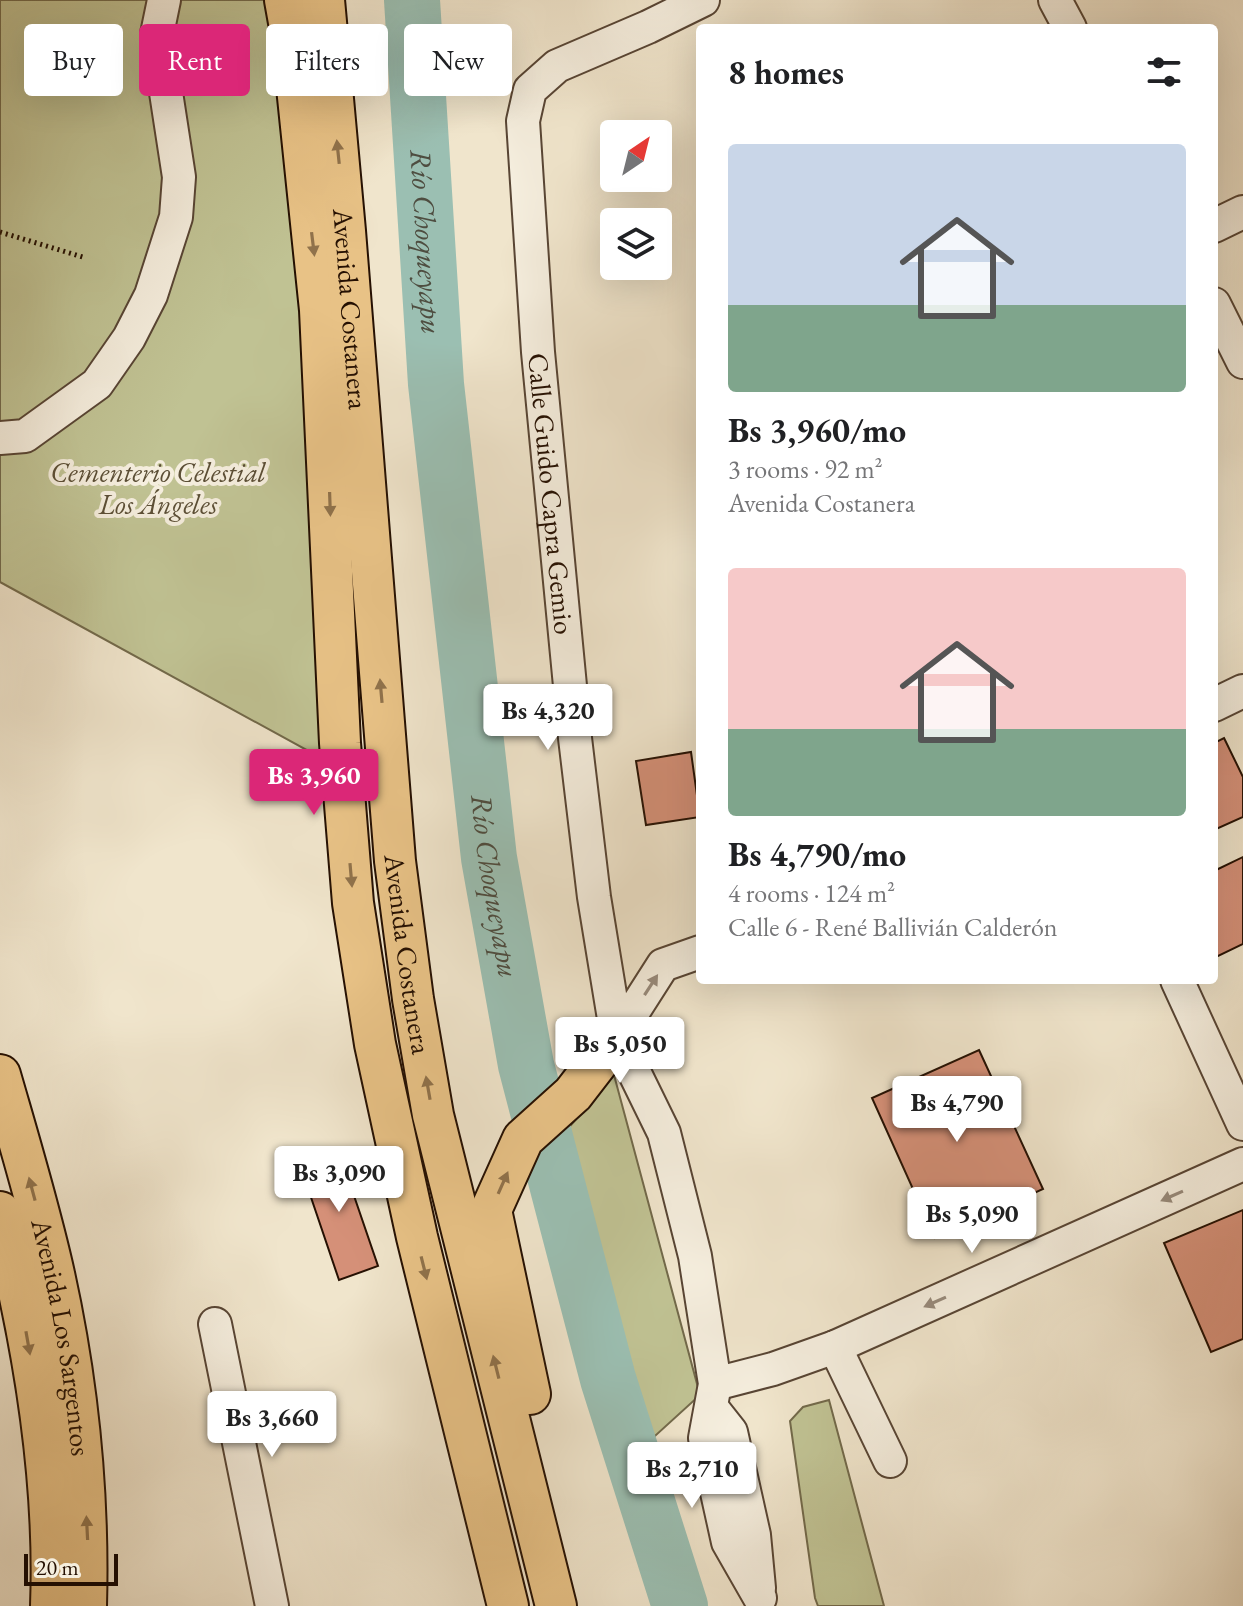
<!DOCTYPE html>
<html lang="en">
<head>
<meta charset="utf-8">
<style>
  body { margin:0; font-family:"EB Garamond",serif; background:#f6f6f6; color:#202124; height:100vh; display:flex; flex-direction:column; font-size:30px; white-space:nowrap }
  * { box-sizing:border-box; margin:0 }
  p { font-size:26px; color:#757577 }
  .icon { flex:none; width:44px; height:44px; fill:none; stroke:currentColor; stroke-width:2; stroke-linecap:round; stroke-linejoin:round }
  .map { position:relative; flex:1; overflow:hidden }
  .sheet { position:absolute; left:696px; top:24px; width:522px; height:960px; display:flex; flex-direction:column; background:#fff; border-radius:8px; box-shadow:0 8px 32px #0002 }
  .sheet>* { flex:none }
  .guide { position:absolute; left:24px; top:24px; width:552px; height:72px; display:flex; gap:16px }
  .needle { width:52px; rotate:35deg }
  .tools { position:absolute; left:600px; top:120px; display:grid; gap:16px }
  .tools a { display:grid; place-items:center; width:72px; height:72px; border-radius:8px; background:#fff; box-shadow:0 8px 32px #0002; font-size:40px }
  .scale { position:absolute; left:24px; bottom:20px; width:94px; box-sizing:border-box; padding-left:8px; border:4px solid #251002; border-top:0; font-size:22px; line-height:28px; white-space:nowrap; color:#251002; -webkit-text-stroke:6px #f5eede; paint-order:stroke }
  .price { position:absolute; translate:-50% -68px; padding:0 18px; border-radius:8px; background:#fff; color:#222; font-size:26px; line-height:52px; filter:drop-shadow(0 2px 4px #0008) }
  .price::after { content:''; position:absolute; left:50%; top:48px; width:24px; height:18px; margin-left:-12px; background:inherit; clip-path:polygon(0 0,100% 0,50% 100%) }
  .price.selected { background:#db2777; color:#fff }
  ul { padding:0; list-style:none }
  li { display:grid; align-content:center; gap:16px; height:424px; padding:0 32px }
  li span { display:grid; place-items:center; height:248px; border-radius:8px; color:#555 }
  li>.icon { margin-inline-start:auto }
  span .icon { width:144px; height:144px; fill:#fffc; stroke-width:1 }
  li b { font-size:34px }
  h2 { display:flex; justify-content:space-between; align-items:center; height:96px; padding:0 32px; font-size:34px }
  .pill { padding:0 28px; border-radius:8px; background:#fff; box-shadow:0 8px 32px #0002; font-size:28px; line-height:72px }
  .pill.selected { background:#db2777; color:#fff }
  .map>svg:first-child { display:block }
  .green { fill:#c0c293; stroke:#72694a; stroke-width:2 }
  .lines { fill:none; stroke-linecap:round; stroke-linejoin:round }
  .river { stroke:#9bbfb2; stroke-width:56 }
  .building { fill:#d59078; stroke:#251002; stroke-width:2 }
  .minor-casing { stroke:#584534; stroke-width:36 }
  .major-casing { stroke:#251002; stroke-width:44 }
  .path { stroke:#251002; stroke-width:5; stroke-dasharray:2 4; stroke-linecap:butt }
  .minor { stroke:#f5eede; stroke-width:32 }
  .major { stroke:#e8c286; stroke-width:40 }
  .oneway { fill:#90724b }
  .oneway2 { fill:#978a7b }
  .labels { text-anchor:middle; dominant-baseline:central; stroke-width:8; stroke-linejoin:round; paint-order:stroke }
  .street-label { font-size:28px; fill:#251002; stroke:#f5eede }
  .park-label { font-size:28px; font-style:italic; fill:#5b4e35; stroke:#f5eede }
  .water-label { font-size:30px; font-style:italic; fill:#4e4d40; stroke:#f5eede }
</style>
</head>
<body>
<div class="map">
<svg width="1243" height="1606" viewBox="0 0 1243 1606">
  <rect width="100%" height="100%" fill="#f0e5cc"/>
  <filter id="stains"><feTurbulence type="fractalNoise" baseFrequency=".0025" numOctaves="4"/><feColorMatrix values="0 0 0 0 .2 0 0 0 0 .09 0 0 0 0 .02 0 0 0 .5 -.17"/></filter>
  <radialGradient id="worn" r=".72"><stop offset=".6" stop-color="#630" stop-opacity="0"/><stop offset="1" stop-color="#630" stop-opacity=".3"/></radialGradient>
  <!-- green -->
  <path class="green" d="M0,0H276L291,79L323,759L0,582Z
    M614,1075L700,1395L644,1446L565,1132Z
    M829,1400L884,1606H818L815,1598L790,1421L803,1407Z"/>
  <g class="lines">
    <!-- river -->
    <path class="river" id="s1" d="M412,0L436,384L489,858L526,1065L608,1379L680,1606"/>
  </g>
  <!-- building -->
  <path class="building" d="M1224,738L1243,777V817L1214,830V743Z
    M691,752L700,817L646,825L636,761Z
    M1243,857V944L1214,958V871Z
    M979,1050L1043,1189L935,1238L872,1098Z
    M338,1149L378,1266L339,1280L299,1162Z
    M1243,1210V1339L1211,1352L1164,1243Z"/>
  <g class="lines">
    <!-- minor casing -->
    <g class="minor-casing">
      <g id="minor">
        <path id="s2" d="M703,0L648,27L557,66L530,90L523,121L538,352L575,738L594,897L617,1037L664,1133L695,1256L715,1384L705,1438L728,1542L760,1598"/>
        <path d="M1055,0L1070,28"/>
        <path d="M1214,226L1243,212"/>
        <path d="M1214,304L1243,362"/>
        <path d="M0,438L25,436L97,384L129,338L151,295L176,217L179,177L157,34L164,0"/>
        <path d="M1214,705L1243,691"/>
        <path d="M1177,980L1243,1124"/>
        <path d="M617,1037L663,965L700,952"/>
        <path d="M215,1324L272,1606"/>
        <path d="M835,1347L890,1461"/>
        <path d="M715,1384L773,1369L835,1347L1243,1164"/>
        <path d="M712,1408L731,1432L754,1535L759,1588"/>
      </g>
    </g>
    <!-- major casing -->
    <g class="major-casing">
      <g id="major">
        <path d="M285,0L292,39L320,310L340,743L353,903L375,1044L417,1237L508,1606"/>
        <path id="s3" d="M324,0L345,231L395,861L413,999L433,1115L556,1606"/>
        <path id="s4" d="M0,1075C19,1141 39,1207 54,1274C78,1383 89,1495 86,1606"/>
        <path d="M0,1212C33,1340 56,1474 51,1606"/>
        <path d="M530,1394L491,1210L523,1139L573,1094L617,1037"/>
      </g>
    </g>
    <!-- path -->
    <path class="path" d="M0,232L86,258"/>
    <!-- minor -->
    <use href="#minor" class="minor"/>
    <!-- major -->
    <use href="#major" class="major"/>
  </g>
  <!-- one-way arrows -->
  <defs><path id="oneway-solid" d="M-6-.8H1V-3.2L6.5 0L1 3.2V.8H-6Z" transform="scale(2)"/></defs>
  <g class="oneway">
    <use href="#oneway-solid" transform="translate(338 152) rotate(-96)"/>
    <use href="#oneway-solid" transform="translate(313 244) rotate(83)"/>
    <use href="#oneway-solid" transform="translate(330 504) rotate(88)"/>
    <use href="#oneway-solid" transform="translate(381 691) rotate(-95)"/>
    <use href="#oneway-solid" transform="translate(351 875) rotate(85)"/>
    <use href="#oneway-solid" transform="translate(428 1088) rotate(-100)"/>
    <use href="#oneway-solid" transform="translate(503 1183) rotate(-66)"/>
    <use href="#oneway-solid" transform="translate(32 1189) rotate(-105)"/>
    <use href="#oneway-solid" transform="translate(424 1268) rotate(76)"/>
    <use href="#oneway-solid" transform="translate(28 1343) rotate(80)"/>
    <use href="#oneway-solid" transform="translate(496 1367) rotate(-104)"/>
    <use href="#oneway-solid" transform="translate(87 1528) rotate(-93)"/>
  </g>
  <g class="oneway2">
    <use href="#oneway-solid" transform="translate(651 985) rotate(-57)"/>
    <use href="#oneway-solid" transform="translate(1172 1196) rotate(156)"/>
    <use href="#oneway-solid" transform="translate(935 1302) rotate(156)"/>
  </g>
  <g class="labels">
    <!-- street labels -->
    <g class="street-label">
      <text stroke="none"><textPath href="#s3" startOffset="310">Avenida Costanera</textPath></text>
      <text stroke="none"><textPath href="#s2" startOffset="602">Calle Guido Capra Gemio</textPath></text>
      <text stroke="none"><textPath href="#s3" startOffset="958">Avenida Costanera</textPath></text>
      <text stroke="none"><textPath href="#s4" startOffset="270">Avenida Los Sargentos</textPath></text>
    </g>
    <!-- park labels -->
    <g class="park-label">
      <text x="158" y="472">Cementerio Celestial<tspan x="158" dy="32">Los Ángeles</tspan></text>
    </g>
    <!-- water labels -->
    <g class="water-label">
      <text stroke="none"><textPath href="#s1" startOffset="242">Río Choqueyapu</textPath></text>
      <text stroke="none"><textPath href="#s1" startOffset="890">Río Choqueyapu</textPath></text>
    </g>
  </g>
  <rect width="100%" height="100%" filter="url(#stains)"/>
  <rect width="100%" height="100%" fill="url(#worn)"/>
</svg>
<div class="tools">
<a><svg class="needle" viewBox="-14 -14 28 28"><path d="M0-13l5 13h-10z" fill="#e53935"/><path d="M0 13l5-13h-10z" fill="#757577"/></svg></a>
<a><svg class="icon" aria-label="layers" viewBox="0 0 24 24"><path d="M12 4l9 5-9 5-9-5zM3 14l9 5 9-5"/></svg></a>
</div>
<div class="scale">20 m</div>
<b class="price" style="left:548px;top:752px">Bs 4,320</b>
<b class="price selected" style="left:314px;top:817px">Bs 3,960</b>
<b class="price" style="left:620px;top:1085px">Bs 5,050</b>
<b class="price" style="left:957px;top:1144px">Bs 4,790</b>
<b class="price" style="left:339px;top:1214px">Bs 3,090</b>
<b class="price" style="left:972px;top:1255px">Bs 5,090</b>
<b class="price" style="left:272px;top:1459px">Bs 3,660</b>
<b class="price" style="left:692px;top:1510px">Bs 2,710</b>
<div class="guide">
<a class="pill">Buy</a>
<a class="pill selected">Rent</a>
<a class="pill">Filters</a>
<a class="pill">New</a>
</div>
<section class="sheet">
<h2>8 homes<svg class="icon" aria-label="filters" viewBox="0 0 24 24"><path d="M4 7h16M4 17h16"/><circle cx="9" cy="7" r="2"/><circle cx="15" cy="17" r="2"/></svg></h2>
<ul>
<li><span style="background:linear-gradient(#c9d6e8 65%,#7fa58c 0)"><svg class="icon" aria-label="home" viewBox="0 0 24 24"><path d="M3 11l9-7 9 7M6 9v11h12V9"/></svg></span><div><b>Bs 3,960/mo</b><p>3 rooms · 92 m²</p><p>Avenida Costanera</p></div></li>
<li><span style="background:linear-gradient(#f6c9c9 65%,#7fa58c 0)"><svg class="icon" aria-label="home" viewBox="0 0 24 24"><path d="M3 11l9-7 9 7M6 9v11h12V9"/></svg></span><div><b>Bs 4,790/mo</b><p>4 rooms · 124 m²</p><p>Calle 6 - René Ballivián Calderón</p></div></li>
</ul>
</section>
</div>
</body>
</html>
